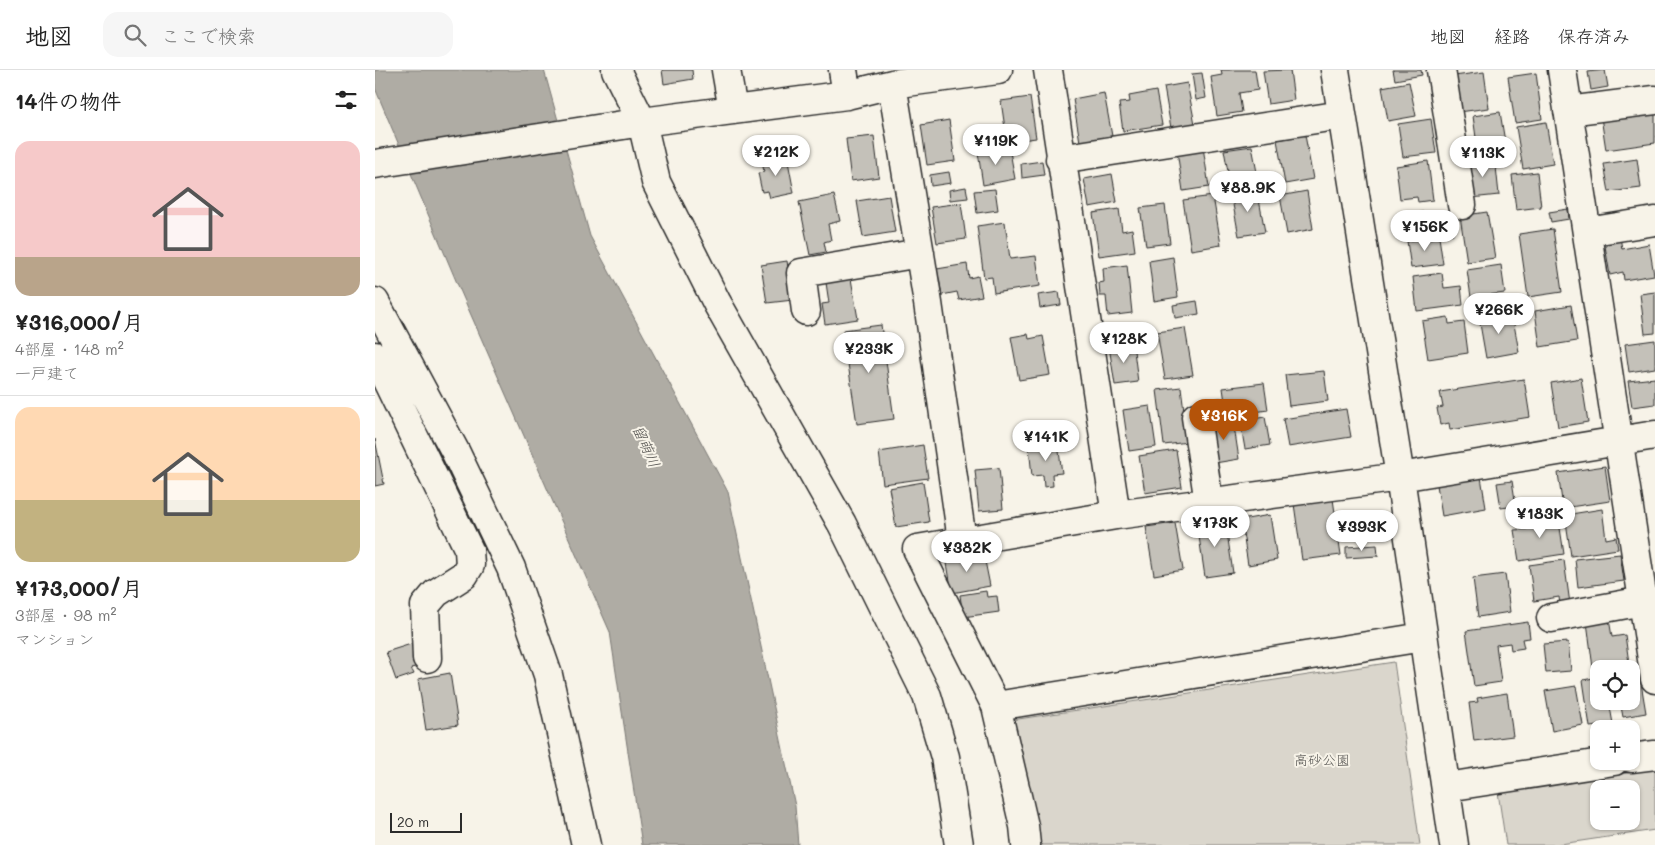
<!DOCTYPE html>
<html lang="ja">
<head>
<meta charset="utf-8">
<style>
  body { margin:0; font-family:Mali,"Klee One",sans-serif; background:#f6f6f6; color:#222; height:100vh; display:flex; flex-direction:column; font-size:19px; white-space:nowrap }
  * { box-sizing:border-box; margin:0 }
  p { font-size:16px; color:#767676 }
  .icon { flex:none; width:28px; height:28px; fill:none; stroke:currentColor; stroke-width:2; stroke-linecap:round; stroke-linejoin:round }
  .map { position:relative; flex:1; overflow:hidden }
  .side { display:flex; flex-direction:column; background:#fff; width:375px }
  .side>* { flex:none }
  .controls { position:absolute; left:1215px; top:590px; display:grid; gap:10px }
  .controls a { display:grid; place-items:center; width:50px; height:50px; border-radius:10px; background:#fff; box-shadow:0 1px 4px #0004; font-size:25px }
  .scale { position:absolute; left:15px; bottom:12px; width:72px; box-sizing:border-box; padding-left:5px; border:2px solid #2b2b2b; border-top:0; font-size:14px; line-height:18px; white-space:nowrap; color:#2b2b2b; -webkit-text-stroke:4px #f7f3e8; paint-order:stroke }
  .price { position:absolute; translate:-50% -42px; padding:0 11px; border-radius:18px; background:#fff; color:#222; font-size:16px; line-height:32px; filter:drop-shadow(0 1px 2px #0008) }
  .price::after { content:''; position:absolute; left:50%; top:30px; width:15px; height:11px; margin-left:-8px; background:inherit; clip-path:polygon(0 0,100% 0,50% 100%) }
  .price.selected { background:#b45309; color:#fff }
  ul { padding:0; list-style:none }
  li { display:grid; align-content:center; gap:10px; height:265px; padding:0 15px }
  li+li { border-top:1px solid #e0e0e0 }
  li span { display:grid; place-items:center; height:155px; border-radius:15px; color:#555 }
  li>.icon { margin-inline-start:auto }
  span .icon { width:90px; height:90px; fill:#fffc; stroke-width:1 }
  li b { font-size:21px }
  h2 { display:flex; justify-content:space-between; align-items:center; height:60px; padding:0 15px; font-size:21px }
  header { display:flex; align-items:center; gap:30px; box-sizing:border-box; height:70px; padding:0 25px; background:#fff; border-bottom:1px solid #e0e0e0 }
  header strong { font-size:24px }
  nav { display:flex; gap:28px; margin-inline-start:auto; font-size:18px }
  .search { width:350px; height:45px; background:#f6f6f6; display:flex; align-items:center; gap:12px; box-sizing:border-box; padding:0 18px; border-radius:15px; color:#767676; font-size:19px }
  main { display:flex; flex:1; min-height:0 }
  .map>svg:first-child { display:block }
  .green { fill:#dad6cc; stroke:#82807c; fill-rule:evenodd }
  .water { fill:#afaca4; stroke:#7a7874 }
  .building { fill:#c4c1b9; stroke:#2b2b2b }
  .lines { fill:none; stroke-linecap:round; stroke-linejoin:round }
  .minor-casing { stroke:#2b2b2b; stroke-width:31 }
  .minor { stroke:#f7f3e8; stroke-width:28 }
  .labels { text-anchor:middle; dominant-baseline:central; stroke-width:4; stroke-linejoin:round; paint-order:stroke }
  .park-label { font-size:14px; fill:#575653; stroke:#f7f3e8 }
  .water-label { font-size:15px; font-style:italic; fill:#53524f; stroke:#f7f3e8 }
</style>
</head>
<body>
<header>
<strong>地図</strong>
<div class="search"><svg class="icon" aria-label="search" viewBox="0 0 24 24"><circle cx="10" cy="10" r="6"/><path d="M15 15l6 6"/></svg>ここで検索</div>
<nav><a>地図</a><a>経路</a><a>保存済み</a></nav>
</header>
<main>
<section class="side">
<h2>14件の物件<svg class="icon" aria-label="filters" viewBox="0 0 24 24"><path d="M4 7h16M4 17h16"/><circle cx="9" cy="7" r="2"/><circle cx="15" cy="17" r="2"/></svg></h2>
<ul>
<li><span style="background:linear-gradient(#f6c9c9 75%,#b9a48a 0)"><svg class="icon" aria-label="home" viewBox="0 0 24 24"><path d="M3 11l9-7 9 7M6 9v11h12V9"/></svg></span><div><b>¥316,000/月</b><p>4部屋 · 148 m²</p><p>一戸建て</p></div></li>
<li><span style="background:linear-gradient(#ffd9b3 60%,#c2b280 0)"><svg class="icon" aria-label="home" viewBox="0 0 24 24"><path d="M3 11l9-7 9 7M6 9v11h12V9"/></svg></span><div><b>¥173,000/月</b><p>3部屋 · 98 m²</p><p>マンション</p></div></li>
</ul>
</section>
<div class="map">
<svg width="1280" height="775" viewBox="0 0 1280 775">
  <rect width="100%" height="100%" fill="#f7f3e8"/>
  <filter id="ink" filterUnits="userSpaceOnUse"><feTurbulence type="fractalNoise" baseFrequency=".02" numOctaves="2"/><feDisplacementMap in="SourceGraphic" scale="10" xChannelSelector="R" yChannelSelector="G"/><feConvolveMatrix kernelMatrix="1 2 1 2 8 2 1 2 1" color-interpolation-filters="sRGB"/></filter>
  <g filter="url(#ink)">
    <!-- green -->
    <path class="green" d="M1019,592L1045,775H660L637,650Z
      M1280,699V760L1179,775H1131L1123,722ZM1224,719H1256V751H1224Z"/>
    <!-- water -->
    <path class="water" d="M0,0H169L215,166L353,422L420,736L423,775H267L235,562L82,213L0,18Z"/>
    <!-- building -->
    <path class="building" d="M287,0H317L318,9L289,14Z
      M846,0H880L883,20L864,23L867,42L842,46L836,7L847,5Z
      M915,0L919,30L893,34L888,1Z
      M1018,0H1046L1047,5L1020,10Z
      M1230,0L1233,17L1216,20L1213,2Z
      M1109,2L1114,38L1084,42L1079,6Z
      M827,3L831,28L821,30L817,4Z
      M1161,3L1167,49L1140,53L1133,7Z
      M1034,12L1041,46L1013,51L1007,17Z
      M812,13L820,54L796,58L789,17Z
      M781,21L787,55L748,61L744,33L755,32L754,26Z
      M729,23L737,66L705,72L698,29Z
      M655,27L661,68L632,72L626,31Z
      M1280,39V73L1231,80L1226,47Z
      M1125,42L1131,78L1103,82L1098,46Z
      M1056,49L1061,83L1028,87L1023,54Z
      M574,50L580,91L552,95L546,55Z
      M1171,52L1178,94L1148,99L1141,57Z
      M930,65L938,109L910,114L902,70Z
      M499,66L504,107L476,111L471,69Z
      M395,68L397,79L378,82L376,71Z
      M634,76L640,109L608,115L603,82Z
      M877,76L884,113L856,118L849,80Z
      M828,77L834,117L808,121L802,81Z
      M412,86L419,123L395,128L393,121L387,122L383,103L389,102L387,91Z
      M1120,87L1124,125L1096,128L1092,90Z
      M1262,89L1266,118L1234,122L1229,94Z
      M667,91L669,105L647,108L646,94Z
      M1053,91L1058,130L1043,132L1042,127L1025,129L1021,96Z
      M574,102L576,113L556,116L555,105Z
      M1162,102L1166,137L1141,140L1137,105Z
      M737,104L742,132L714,137L709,109Z
      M591,117L593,128L575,130L574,120Z
      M620,119L623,140L602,143L599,121Z
      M882,119L890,162L864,166L856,124Z
      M932,121L938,159L912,164L905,126Z
      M459,125L465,151L453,154L456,170L449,172L451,182L435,185L424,132Z
      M514,126L520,162L488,167L482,131Z
      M838,126L846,175L816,180L808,130Z
      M586,133L591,169L562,173L556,137Z
      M790,135L795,173L771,176L765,138Z
      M744,139L747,161L757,159L760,181L724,186L718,143Z
      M1193,139L1194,149L1176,152L1174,142Z
      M1048,142L1050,159L1029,162L1027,145Z
      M1075,142L1078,164L1067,166L1063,144Z
      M1112,142L1120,188L1092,192L1085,146Z
      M630,152L635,189L661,186L665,216L619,223L617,207L609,208L602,156Z
      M1178,159L1187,222L1153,227L1144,164Z
      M1064,167L1068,194L1036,198L1032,171Z
      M1245,167L1247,179L1274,174L1279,205L1249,210L1248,202L1235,205L1229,170Z
      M798,187L803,227L779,231L774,191Z
      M412,191L418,230L392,233L386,195Z
      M592,194L594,208L603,206L607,226L584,230L582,222L567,225L562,199Z
      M752,195L757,243L733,246L731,226H725L724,213L729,212L728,198Z
      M1126,195L1130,223L1096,227L1092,200Z
      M475,203L483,249L450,254L447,234L454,233L450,206Z
      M1067,203L1069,218L1086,216L1088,235L1042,241L1038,207Z
      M684,222L686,235L665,238L663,225Z
      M1280,222V263L1270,264L1265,224Z
      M1122,228L1123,241L1098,245L1096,231Z
      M822,231L824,244L800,248L798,235Z
      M1196,235L1202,271L1165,277L1160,241Z
      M1137,243L1144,282L1111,288L1104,248Z
      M1073,247L1074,254L1089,252L1093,283L1053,289L1047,251Z
      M506,255L519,349L482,354L468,260Z
      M810,258L818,305L790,309L782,262Z
      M653,264L654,269L668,266L675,305L644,310L636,267Z
      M1280,270V298L1254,302L1250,274Z
      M758,273L763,312L740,315L734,276Z
      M949,301L953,331L914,336L910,305Z
      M1206,308L1213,352L1183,357L1176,313Z
      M1280,308V334L1257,337L1253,311Z
      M1149,309L1155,347L1075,360L1074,353L1065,355L1062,338L1068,337L1065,322Z
      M889,313L893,340L852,346L848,318Z
      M806,317L813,372L789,375L782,320Z
      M775,336L781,377L754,381L748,340Z
      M971,339L976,367L913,377L908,349Z
      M890,347L895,375L870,379L865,351Z
      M858,350L864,389L840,393L834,353Z
      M0,369L9,414L0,416Z
      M683,374L687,403L677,404L678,416L669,417L668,405L657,406L654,377Z
      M548,375L553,408L508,414L504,382Z
      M801,380L807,417L770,423L764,386Z
      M1230,396L1235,431L1188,438L1183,403Z
      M624,398L628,439L604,441L600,400Z
      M1106,407L1111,438L1067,446L1062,415Z
      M1137,411L1141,436L1126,438L1122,413Z
      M548,412L554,452L521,457L514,418Z
      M958,429L966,485L927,490L919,434Z
      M1227,439L1231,469L1241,467L1243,479L1196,486L1190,445Z
      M895,445L902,490L873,495L866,450Z
      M1183,445L1189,484L1144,491L1139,460L1152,459L1151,450Z
      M850,449L858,503L830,507L822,453Z
      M800,453L808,500L779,505L771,457Z
      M1002,475L1003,486L971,488V477Z
      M1245,484L1249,511L1203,517L1200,489Z
      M586,485L587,490L609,486L615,516L577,523L571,487Z
      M1189,490L1195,534L1185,535L1184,527L1159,531L1154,495Z
      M1130,504L1135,542L1103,547L1098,508Z
      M611,521L612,527L622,526L624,542L588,547L585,525Z
      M1234,549L1237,567L1250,565L1254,593L1218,598L1212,552Z
      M1153,552L1155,568L1147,569L1149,578L1136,580L1135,573L1121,575L1126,612L1099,616L1091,561Z
      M1193,572L1196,601L1171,603L1168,574Z
      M36,574L44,596L36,598L39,604L21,610L11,582Z
      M75,603L83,655L51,660L43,609Z
      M1224,607V631H1234L1238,654L1215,657L1208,610Z
      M1265,607L1271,643L1248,647L1245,631H1256V608Z
      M1201,616L1208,655L1177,661L1170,621Z
      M1132,623L1138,666L1099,671L1094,633L1103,632L1102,628Z"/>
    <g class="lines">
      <!-- minor casing -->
      <g class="minor-casing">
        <path id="minor" d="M241,0L267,52L281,112L342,233L467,454L552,626L570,687L584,775
          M351,0L358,40
          M468,0L472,25
          M673,0L741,445
          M960,0L1025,407L1079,775
          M1066,0L1087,135
          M1187,0L1280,609
          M517,14L553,233L587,470
          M1193,41L1280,30
          M685,89L967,45
          M0,94L267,52L472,25L517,14L623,0
          M1212,162L1280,151
          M0,232L80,381L136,498L173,605L211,775
          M431,241L426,203L545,183
          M0,286L94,480L95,495L89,505L61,523L50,536L52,588
          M834,433L821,347L845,343
          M1176,548L1268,531
          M621,636L1048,567
          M1256,688L1280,685
          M1072,717L1239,691
          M651,775L649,756L621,636L542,479L741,445L1025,407L1280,365"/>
      </g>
      <!-- minor -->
      <use href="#minor" class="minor"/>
    </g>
  </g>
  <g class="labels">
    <!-- park labels -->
    <g class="park-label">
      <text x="947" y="689">高砂公園</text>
    </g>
    <!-- water labels -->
    <g class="water-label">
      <text transform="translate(272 376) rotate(66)">留萌川</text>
    </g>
  </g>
</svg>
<div class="controls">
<a><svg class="icon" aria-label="locate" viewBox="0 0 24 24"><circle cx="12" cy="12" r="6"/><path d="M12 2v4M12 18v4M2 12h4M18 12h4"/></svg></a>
<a>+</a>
<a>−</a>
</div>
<div class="scale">20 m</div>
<b class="price" style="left:621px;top:96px">¥119K</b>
<b class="price" style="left:401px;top:107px">¥212K</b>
<b class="price" style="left:1108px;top:108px">¥113K</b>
<b class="price" style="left:873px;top:143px">¥88.9K</b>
<b class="price" style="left:1050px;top:182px">¥156K</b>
<b class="price" style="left:1124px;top:265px">¥266K</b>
<b class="price" style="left:749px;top:294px">¥128K</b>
<b class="price" style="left:494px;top:304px">¥233K</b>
<b class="price selected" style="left:849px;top:371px">¥316K</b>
<b class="price" style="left:671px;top:392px">¥141K</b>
<b class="price" style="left:1165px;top:469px">¥183K</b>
<b class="price" style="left:840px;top:478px">¥173K</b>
<b class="price" style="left:987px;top:482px">¥393K</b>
<b class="price" style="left:592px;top:503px">¥382K</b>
</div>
</main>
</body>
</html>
